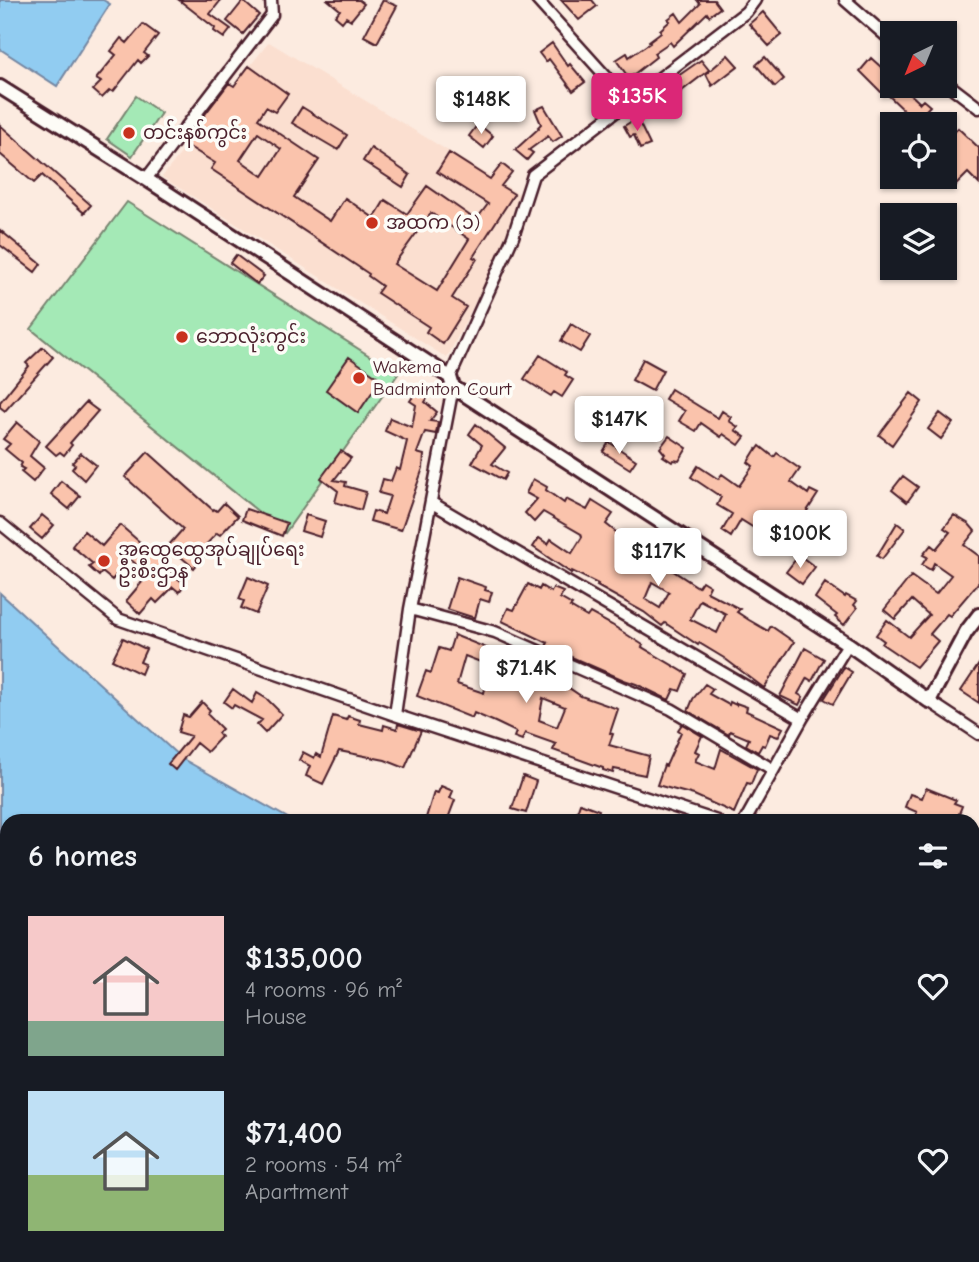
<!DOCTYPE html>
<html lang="en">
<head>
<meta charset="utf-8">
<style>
  body { margin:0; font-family:"Comic Neue","Noto Sans Myanmar",sans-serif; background:#20242c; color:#f1f3f6; height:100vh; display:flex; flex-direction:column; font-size:26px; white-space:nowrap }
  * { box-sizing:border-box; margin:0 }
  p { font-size:23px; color:#9ea1a6 }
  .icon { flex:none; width:38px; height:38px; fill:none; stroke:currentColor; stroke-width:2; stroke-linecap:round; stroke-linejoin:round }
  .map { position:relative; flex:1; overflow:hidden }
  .drawer { position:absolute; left:0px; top:814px; width:980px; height:450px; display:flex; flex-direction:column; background:#171b24; border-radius:21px 21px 0 0; box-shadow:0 2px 5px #0004 }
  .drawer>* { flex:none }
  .needle { width:46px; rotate:223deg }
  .fabs { position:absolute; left:880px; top:21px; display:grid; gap:14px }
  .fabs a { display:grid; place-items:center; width:77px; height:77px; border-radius:0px; background:#171b24; box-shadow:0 2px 5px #0004; font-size:35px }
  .price { position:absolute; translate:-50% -60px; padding:0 16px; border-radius:7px; background:#fff; color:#222; font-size:23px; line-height:46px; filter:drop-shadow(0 2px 4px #0008) }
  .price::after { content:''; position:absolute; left:50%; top:42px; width:21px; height:16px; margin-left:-10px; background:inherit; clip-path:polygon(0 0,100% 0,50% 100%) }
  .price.on { background:#db2777; color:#fff }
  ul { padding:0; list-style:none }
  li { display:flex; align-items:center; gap:21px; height:175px; padding:0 28px }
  li span { display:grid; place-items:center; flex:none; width:196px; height:140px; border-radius:0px; color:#555 }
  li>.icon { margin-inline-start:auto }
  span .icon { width:84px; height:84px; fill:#fffc; stroke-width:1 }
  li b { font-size:30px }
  h2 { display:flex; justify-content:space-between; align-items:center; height:84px; padding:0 28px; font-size:30px }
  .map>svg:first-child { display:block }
  .built { fill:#fbdfd0 }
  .green { fill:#a4e9b6; stroke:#778470; stroke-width:2 }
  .water { fill:#91ccf1; stroke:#7587a2; stroke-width:2 }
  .building { fill:#fac3ac; stroke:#4a1f2b; stroke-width:2; fill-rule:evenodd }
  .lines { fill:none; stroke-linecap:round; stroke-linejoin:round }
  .minor-casing { stroke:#4a1f2b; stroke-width:15 }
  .tertiary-casing { stroke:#4a1f2b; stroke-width:18 }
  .minor { stroke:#fdfcf7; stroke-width:10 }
  .tertiary { stroke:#fdfcf7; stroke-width:12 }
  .poi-dot { fill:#c8321e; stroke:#fdfcf7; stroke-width:2.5 }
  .labels { text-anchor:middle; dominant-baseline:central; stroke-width:7; stroke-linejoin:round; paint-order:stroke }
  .poi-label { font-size:19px; fill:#4a1f2b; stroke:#fdfcf7; text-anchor:start }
</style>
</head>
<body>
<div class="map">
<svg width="979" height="1262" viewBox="0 0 979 1262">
  <rect width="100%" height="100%" fill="#fcebe0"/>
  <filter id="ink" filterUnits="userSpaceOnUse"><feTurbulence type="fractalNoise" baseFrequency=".0143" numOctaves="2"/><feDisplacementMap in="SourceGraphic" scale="14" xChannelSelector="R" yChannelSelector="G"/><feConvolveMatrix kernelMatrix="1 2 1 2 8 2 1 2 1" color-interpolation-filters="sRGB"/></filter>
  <g filter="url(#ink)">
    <!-- built -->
    <path class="built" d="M269,42L519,194L500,253L447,358L162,177Z
      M0,989L7,995V1231L0,1230Z
      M56,1257L489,1256L502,1262H54Z"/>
    <!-- green -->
    <path class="green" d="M136,96L161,113L132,156L107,139Z
      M127,202L398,374L285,533L31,329Z"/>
    <!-- water -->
    <path class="water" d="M0,0H103L110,4L57,86L0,49Z
      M0,593L181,758L293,821H7V966L0,960Z
      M973,1129L979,1131V1262H530L514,1257L973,1256Z"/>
    <!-- building -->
    <path class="building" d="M179,0H221L210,14L231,29L224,38L214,31L215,28Z
      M328,0H359L364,4L351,20L346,17L342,22L335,16L340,10Z
      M383,0L397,6L377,43L364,36Z
      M561,0H592L597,6L579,20Z
      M697,0H714L720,8L709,16L707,13L673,46L670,42L654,53L656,57L629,78L616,60L627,53L629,57L650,43L649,41L661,32L660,30L670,21L668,19L676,13L682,22L700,4Z
      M243,1L259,15L243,34L227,21Z
      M763,12L782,35L769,46L749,24Z
      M143,24L158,35L144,53L148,56L141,63L138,60L113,92L110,90L102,98L93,90L101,82L96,79L116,55L111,51L121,38L127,43Z
      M552,43L568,66L570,64L585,82L573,91L549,59L546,62L539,53Z
      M728,55L738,66L712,86L706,74Z
      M765,57L784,79L775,87L756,65Z
      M871,58L892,77V86H902L920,103L923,100L930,106L913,124H898L908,114L886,93L884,95L860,71Z
      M701,60L709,70L670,100L668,97L650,111L642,101Z
      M249,66L288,94L275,112L266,107L258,119L319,160L294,197L330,221L345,198L374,218L385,200L407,214L427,186L476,220L488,204L437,172L449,153L490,179L502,164L512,172L501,186L514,194L473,257L477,259L452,298L466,307L443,344L426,332L429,327L377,293L382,286L368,276L369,274L211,169L215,163L183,143L229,83L234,86ZM258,133L281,149L263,176L240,160ZM431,213L469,239L437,291L394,264Z
      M544,106L562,136L553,142L548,136L529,150L533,153L527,160L515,150L539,128L538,127L541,124L535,110Z
      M302,107L347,135L338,150L292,123Z
      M637,118L650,145L640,149L634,135L630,137L624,126Z
      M478,124L493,136L484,148L469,136Z
      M0,125L91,205L84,213L42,175L34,183L0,154Z
      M958,128L979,148V184L968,173L956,185L945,175V142Z
      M371,148L410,175L403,187L363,161Z
      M0,230L41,264L35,272L0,245Z
      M236,255L264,276L257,284L230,263Z
      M571,324L590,336L580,352L561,341Z
      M43,347L53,357L5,411L0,407V402L29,366L26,363Z
      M540,355L567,372L565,375L573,380L562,397L554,392L551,396L524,379Z
      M349,357L381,379L358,413L326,390Z
      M643,359L663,370L652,391L632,380Z
      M420,386L431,393L425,402L437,412L430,421L438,422L436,434L425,432L417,453L424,455L423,468L401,530L370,521L373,511L384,514L390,496L379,493L383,479L391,481L396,468L400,470L407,441L385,431L390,418L412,427L416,405L410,401Z
      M671,389L718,418L722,411L731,417L729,421L738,427L735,430L745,437L739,445L723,434L721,437L701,423L696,431L679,421L685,411L665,399Z
      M911,393L922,402L892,445L879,435Z
      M593,401L608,411L599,424L584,414Z
      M86,402L98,411L70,443L72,445L64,455L60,452L56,455L46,446Z
      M940,413L953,423L941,439L928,429Z
      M17,422L39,441L30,456L44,468L33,482L21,472L24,469L20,467L22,463L5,449L10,444L3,439Z
      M476,424L505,448L492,464L507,473L503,480L472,463L482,445L469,434Z
      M669,436L687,448L679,461L674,460L672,462L663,456L665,454L660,448Z
      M609,442L636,460L630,469L603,452Z
      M760,446L774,457L777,453L800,469L791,482L808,494L810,490L818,494L798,525L795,523L788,534L770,521L762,533L741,520L731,537L722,531L732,514L717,505L721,497L691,477L698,466L718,479L722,474L739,486L753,466L748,462L756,449L757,450Z
      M341,451L351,458L334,480L346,482L345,486L366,492L361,510L335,502L338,491L321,478Z
      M148,452L213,510L214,509L217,511L224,503L238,516L220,535L217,533L202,549L206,553L194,568L168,546L183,529L125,477Z
      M81,453L96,465L84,480L72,469L75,465L72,463Z
      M903,476L918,487L907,502L892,490Z
      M533,479L547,487L546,490L564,503L566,499L587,510L592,501L597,504L613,514L606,524L626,540L698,587L702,581L710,586L707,592L740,609L737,612L749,620L768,631L771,626L794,642L764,688L724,658L699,643L698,645L665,623L662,626L644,612L597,586L598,584L572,571L571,573L533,547L539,538L548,544L551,539L572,553L582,537L581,534L543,512L534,522L525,513L537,499L526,493ZM652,582L669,592L660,608L645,599ZM700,600L726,614L717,633L690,619Z
      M61,481L80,496L69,509L51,494Z
      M246,509L287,523L282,536L242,520Z
      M42,515L54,525L42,539L30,529Z
      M306,515L325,521L320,537L301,531Z
      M954,515L969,524L975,531L964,545L979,556V582L950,616L947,614L930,634L938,641L916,667L882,644L884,641L876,635L887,620L909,637L929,615L912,600L895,619L884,610L911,576L936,594L951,575L934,563L931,570L922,565L927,557L923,555L931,545L936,549L950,532L944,528Z
      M897,523L905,529L882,559L877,556Z
      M120,525L164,563L161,566L185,584L179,592L173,587L157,603L153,599L140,614L126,601L148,575L130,559L112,580L102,572L99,576L89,567L93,564L72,546L84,531L102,546Z
      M799,555L815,567L802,584L786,572Z
      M248,577L268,586L256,614L241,608L244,601L239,599Z
      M457,577L486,587L485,590L492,592L489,602L480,599L475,618L447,609Z
      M825,583L845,597L846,595L857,601L854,605L857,608L844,625L835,617L837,615L815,598Z
      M528,584L539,590L541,586L551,592L553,588L563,592L560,598L572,605L570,607L587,617L590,613L612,625L643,645L642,647L687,674L680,691L674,689L669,700L636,684L624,680L546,646L548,643L502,621L508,608L514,610Z
      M454,635L501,654L502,650L512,653L509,661L563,684L581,696L618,709L610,733L613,734L609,745L649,756L645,775L614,769L613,773L603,770V768L553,750L556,744L525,733L522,740L514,737L516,732L495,722L474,713L472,718L417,696L426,671L431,673L439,648L449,651ZM465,656L491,666L484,693L457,684ZM543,698L565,707L557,727L539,720Z
      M123,638L146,649L140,662L145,664L141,674L112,660Z
      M805,648L824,659L812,681L807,678L798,694L803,697L799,705L780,696Z
      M979,664V703L961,691Z
      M844,667L852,672L833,704L824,699Z
      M705,684L713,689L709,694L729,705L730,702L736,705V703L747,707L746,711L783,728L778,737L770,734L765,746L762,745L758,752L746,745L749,739L730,731L729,735L688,711L693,699Z
      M233,689L252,703L257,693L267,699L282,714L265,733L257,725L262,720L234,705L232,708L224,702Z
      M202,702L210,710L207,714L222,729L218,733L221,737L207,752L196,743L175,770L168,764L191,736L178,732L183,715L189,717Z
      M333,716L346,720L348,716L360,720L359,724L383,730L384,725L397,729L398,724L421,731L405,768L385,760L339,751L323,784L306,776L310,766L299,760L303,752L314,758L316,754L321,757Z
      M682,724L702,736L695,751L699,753L695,761L715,769L721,749L757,769L751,784L747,783L734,813L694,795L657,785L664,765L666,766L681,732L678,730Z
      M523,776L536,781L526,813L512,809Z
      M441,786L453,791L450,798L455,800L447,821H425L434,792L438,793Z
      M926,788L956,800L954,803L962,806L956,821H914L917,812L905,807L910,794L922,798Z
      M580,803L599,810L595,821H574Z"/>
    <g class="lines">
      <!-- minor casing -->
      <g class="minor-casing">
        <path id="minor" d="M537,0L628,101
          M845,0L892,41
          M945,82L979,108
          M146,179L272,15L271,0
          M450,377L513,237L533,175L746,12L755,0
          M432,503L802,719
          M0,523L118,619L395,715L717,821
          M410,609L495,632L671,709L772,769
          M929,701L979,734
          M395,715L410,609L453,387
          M745,821L802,719L848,644
          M973,902L979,904
          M0,1239L7,1241
          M43,1262L45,1256"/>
      </g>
      <!-- tertiary casing -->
      <g class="tertiary-casing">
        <path id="tertiary" d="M0,87L146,179L450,377L453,387L848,644L929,701L966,632L979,615"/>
      </g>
      <!-- minor -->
      <use href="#minor" class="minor"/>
      <!-- tertiary -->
      <use href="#tertiary" class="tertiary"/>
    </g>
  </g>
  <!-- markers -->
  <g class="poi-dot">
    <circle cx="129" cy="133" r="7"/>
    <circle cx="372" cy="223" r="7"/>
    <circle cx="182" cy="337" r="7"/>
    <circle cx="359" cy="378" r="7"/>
    <circle cx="104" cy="561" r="7"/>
  </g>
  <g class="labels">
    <!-- poi labels -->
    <g class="poi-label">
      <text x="143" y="133">တင်းနစ်ကွင်း</text>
      <text x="386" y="223">အထက (၁)</text>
      <text x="196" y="337">ဘောလုံးကွင်း</text>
      <text x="373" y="367">Wakema<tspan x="373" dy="22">Badminton Court</tspan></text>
      <text x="118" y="550">အထွေထွေအုပ်ချုပ်ရေး<tspan x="118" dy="22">ဦးစီးဌာန</tspan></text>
    </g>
  </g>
</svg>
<div class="fabs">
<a><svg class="needle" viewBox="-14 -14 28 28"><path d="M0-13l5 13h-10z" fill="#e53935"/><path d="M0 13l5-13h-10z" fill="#9ea1a6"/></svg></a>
<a><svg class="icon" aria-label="locate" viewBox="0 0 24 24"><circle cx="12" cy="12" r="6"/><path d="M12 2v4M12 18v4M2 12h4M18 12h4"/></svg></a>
<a><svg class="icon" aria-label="layers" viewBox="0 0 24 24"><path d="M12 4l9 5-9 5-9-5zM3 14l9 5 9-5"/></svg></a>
</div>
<b class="price on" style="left:637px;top:133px">$135K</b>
<b class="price" style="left:481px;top:136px">$148K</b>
<b class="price" style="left:619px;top:456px">$147K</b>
<b class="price" style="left:800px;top:570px">$100K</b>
<b class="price" style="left:658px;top:588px">$117K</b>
<b class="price" style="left:526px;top:705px">$71.4K</b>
<section class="drawer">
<h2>6 homes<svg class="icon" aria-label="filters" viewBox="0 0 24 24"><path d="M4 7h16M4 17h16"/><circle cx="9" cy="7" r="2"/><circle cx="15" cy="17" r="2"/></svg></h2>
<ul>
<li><span style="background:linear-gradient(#f6c9c9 75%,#7fa58c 0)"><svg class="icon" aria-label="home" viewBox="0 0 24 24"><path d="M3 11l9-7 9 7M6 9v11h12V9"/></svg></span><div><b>$135,000</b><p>4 rooms · 96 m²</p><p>House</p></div><svg class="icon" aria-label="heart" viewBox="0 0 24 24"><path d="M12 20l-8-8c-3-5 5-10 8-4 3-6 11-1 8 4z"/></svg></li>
<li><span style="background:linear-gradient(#bfe0f5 60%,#8fb573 0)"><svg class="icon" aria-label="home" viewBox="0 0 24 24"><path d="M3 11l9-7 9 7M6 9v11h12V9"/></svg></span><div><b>$71,400</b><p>2 rooms · 54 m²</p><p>Apartment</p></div><svg class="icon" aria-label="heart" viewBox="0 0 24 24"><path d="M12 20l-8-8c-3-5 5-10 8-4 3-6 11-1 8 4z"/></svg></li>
</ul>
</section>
</div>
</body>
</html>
